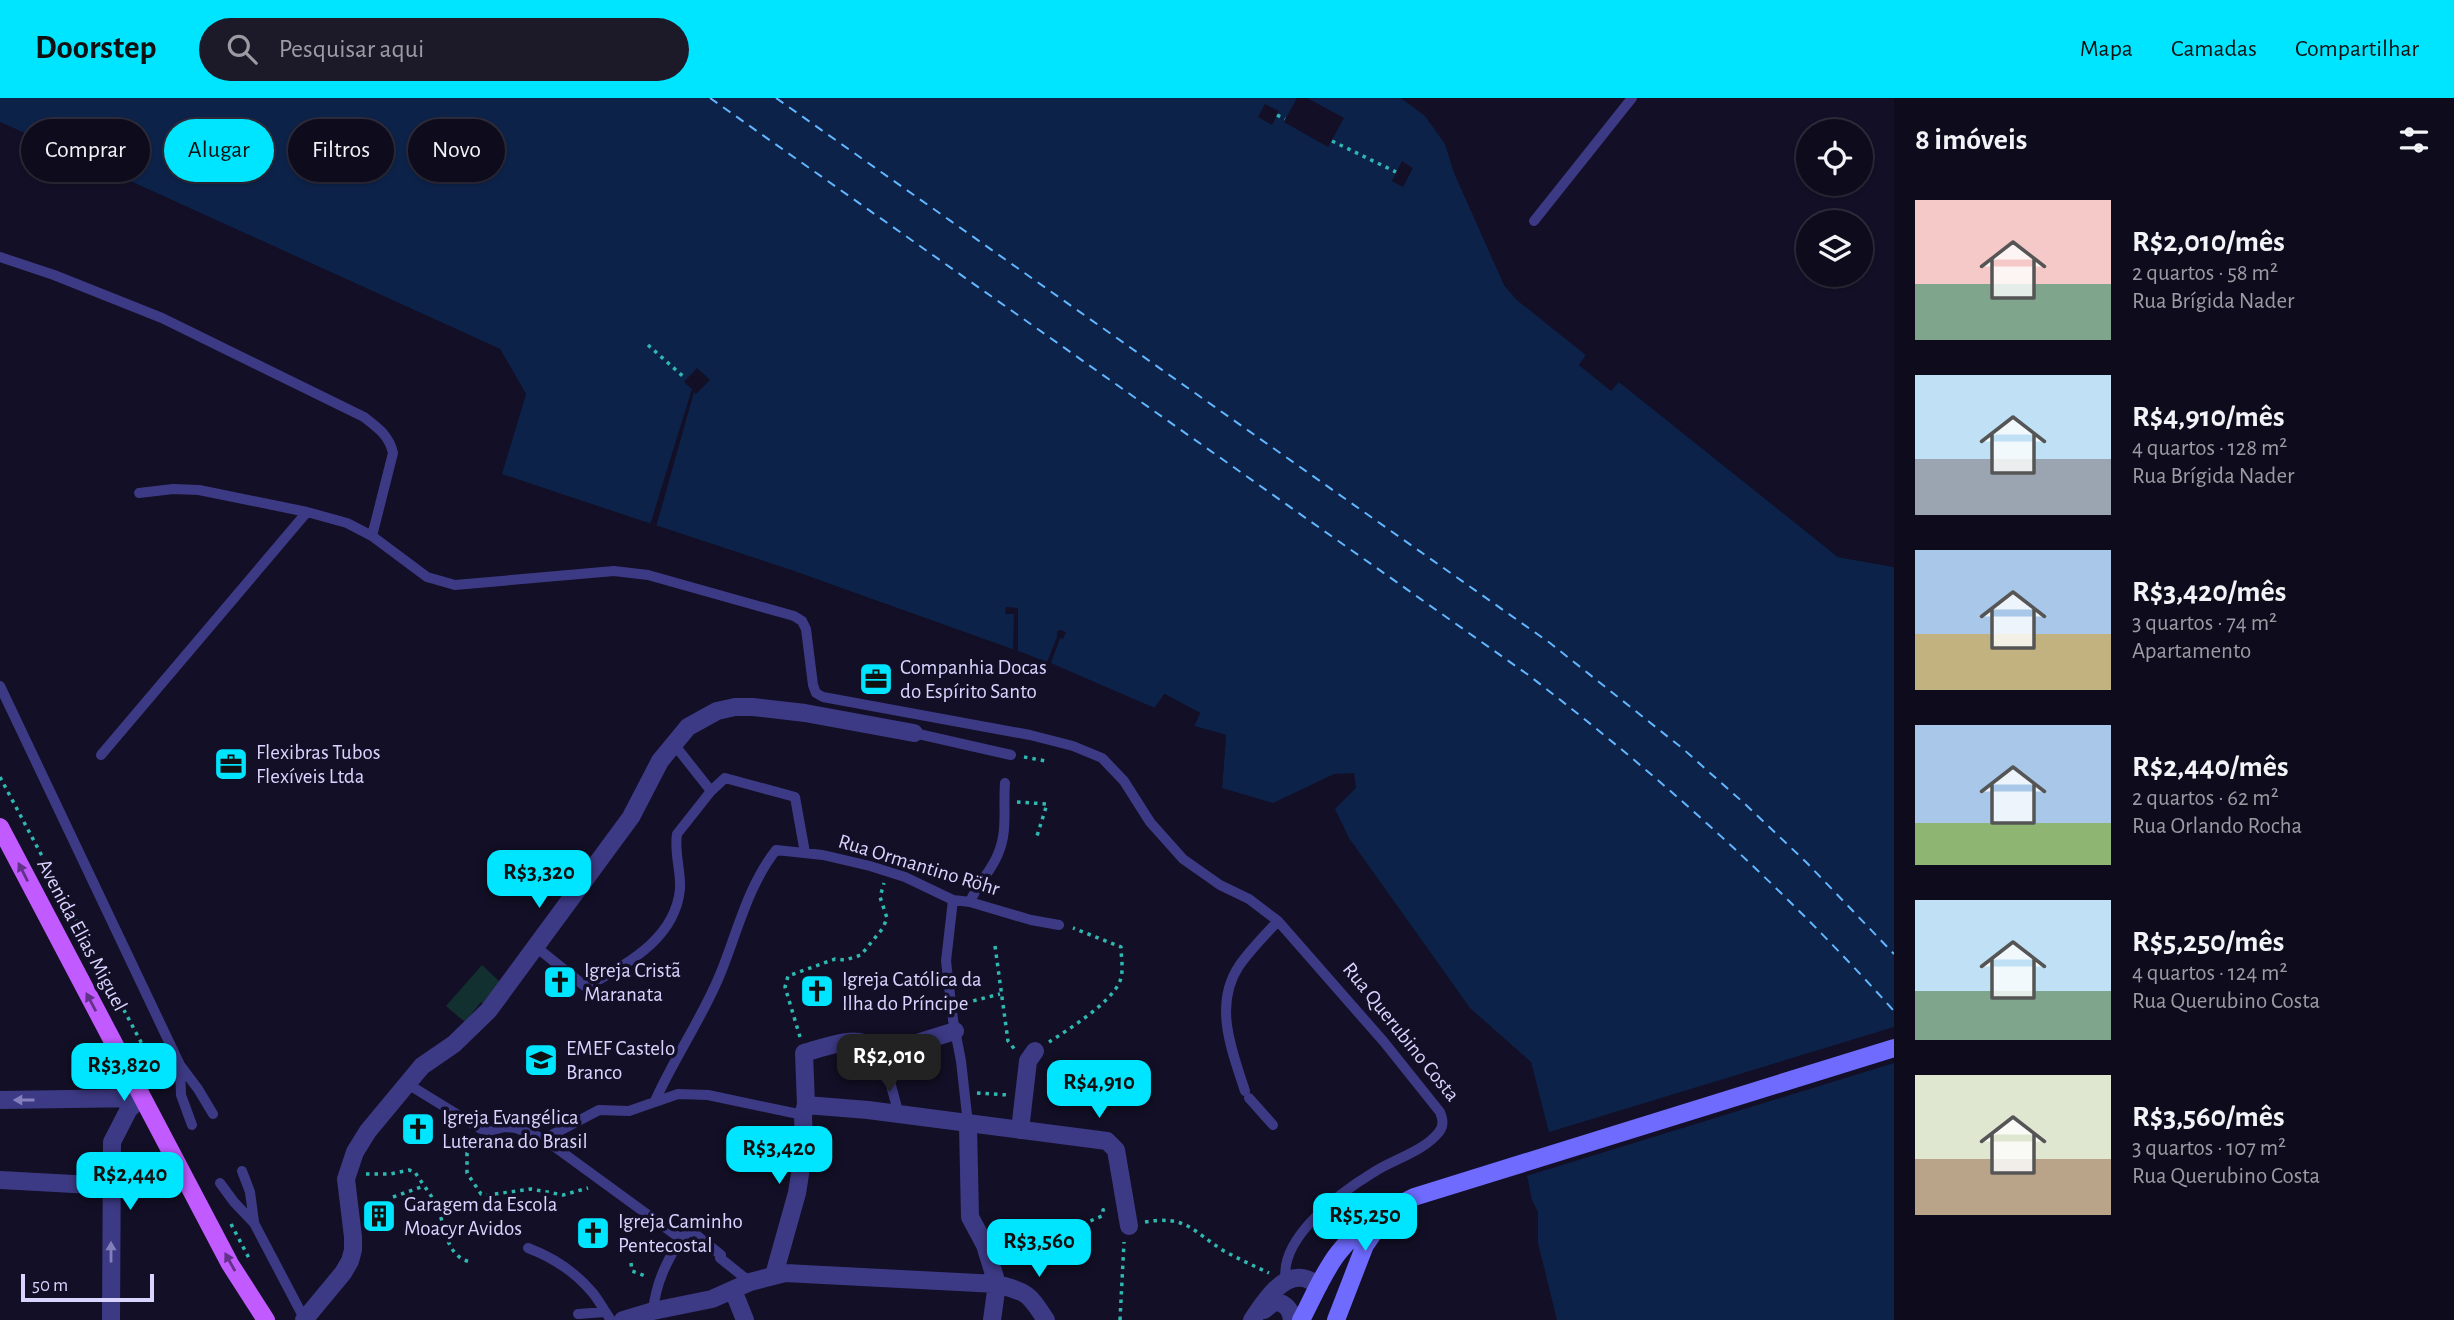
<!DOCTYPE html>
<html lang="pt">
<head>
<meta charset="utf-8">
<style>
  body { margin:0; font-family:"Alegreya Sans",sans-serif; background:#1c1929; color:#f1f3f6; height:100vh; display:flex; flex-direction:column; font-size:26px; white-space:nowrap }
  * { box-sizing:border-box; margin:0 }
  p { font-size:23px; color:#9b9ba3 }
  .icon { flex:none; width:38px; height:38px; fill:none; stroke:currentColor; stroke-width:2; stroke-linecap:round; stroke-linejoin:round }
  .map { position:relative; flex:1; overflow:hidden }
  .side { display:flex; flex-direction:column; background:#0e0b1c; width:560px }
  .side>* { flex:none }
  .banner { position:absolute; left:21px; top:21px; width:665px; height:63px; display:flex; gap:14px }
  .controls { position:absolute; left:1796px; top:21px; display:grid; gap:14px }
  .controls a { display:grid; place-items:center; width:77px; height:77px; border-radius:50%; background:#0e0b1c; box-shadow:0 2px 5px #0004,0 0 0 2px #2e2b3b; font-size:35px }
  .scale { position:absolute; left:21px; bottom:18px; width:133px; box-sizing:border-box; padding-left:7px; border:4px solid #d9d4ff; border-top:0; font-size:19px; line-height:24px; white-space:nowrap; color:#d9d4ff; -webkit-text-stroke:5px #130f26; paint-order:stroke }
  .price { position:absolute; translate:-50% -60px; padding:0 16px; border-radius:14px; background:#00e5ff; color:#111; font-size:23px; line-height:46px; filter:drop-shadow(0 2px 4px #0008) }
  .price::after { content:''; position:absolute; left:50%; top:42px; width:21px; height:16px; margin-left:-10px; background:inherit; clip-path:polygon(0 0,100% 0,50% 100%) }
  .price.on { background:#222; color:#fff }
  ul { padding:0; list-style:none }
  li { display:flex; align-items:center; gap:21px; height:175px; padding:0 21px }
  li span { display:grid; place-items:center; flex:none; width:196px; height:140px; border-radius:0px; color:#555 }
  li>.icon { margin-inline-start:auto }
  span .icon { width:84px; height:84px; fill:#fffc; stroke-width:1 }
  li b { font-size:30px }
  h2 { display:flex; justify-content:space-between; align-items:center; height:84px; padding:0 21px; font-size:30px }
  .chip { padding:0 24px; border-radius:32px; background:#0e0b1c; box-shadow:0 2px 5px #0004,0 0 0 2px #2e2b3b; font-size:24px; line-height:63px }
  .chip.on { background:#00e5ff; color:#111 }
  header { display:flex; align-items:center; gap:42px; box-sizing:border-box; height:98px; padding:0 35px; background:#00e5ff; color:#111 }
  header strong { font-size:33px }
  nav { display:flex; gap:38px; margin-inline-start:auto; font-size:24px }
  .search { width:490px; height:63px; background:#1c1929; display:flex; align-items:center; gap:18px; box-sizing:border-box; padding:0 24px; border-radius:38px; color:#9b9ba3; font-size:26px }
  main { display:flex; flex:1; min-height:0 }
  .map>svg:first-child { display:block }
  .green { fill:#12302f }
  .water { fill:#0c2248 }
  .pier { fill:#130f26 }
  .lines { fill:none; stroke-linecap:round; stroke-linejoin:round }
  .ferry { stroke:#62b6ff; stroke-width:2; stroke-dasharray:9 7; stroke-linecap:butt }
  .path { stroke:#2fb8b0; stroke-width:3.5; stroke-dasharray:3.5 5; stroke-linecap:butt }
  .lane { stroke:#3d3a85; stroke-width:10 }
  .street { stroke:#3d3a85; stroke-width:18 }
  .secondary { stroke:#6f6bff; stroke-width:18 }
  .primary { stroke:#c25bff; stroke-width:18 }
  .oneway { fill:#623188 }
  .oneway2 { fill:#837fbc }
  .labels { text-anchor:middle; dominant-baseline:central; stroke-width:7; stroke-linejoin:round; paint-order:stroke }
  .poi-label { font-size:21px; fill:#d9d4ff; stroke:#130f26; text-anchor:start }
  .street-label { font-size:21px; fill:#d9d4ff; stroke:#130f26 }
</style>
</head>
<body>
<header>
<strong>Doorstep</strong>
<div class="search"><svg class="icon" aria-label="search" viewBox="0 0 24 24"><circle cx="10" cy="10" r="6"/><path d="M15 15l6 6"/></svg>Pesquisar aqui</div>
<nav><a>Mapa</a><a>Camadas</a><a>Compartilhar</a></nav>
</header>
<main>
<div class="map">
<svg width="1894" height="1222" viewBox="0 0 1894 1222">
  <rect width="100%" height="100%" fill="#130f26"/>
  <!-- green -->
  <path class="green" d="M482,867L501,885L484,907L481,904L465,924L446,908Z"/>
  <!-- water -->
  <path class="water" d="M0,0H1401L1425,18L1445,46L1454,75L1504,187L1517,202L1586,257L1579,267L1611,292L1618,283L1838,459L1894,469V1222H1557L1538,1145V1114L1532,1102L1525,1068L1551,1042L1531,964L1470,910L1349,740L1335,711L1356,690L1354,675L1334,676L1273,705L1222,690L1226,637L1194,628L1200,615L1164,596L1155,610L1018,553L791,472L501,376L526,296L500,251L0,24Z"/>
  <!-- pier -->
  <path class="pier" d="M1297,0H1307L1344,20L1328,49L1284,24Z
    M1265,6L1279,13L1272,27L1258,19Z
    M0,24L500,251L526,296L502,376L650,427L692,291L684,284L697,270L710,282L696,296L694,294L656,429L791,472L1013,553L1014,516H1005L1006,509L1018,510V553L1047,564L1057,539V533L1060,532L1066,534L1063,541L1060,540L1051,565L1154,610L1165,596L1200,615L1194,628L1226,637L1222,690L1219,689L1223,640L1192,631L1190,627L1196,617L1166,600L1157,612L1154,613L1017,556L790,475L500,379L498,375L522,296L498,254L0,28Z
    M1402,63L1413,70L1403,89L1392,83Z
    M1506,182L1519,199L1589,255V259L1584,266L1610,288L1616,280L1620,281L1839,456L1894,466V469L1838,459L1619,284L1611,293L1579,267L1586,257L1517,202L1504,187Z
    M1894,929V965L1523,1079L1522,1066L1548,1041L1546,1035Z"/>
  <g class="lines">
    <!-- ferry -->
    <path class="ferry" d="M710,0L1527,576C1660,678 1782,788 1894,913
      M776,0L1550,545L1682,650L1745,706L1806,764L1894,856"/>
    <!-- path -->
    <path class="path" d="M1277,17L1285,21
      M1332,43L1396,74
      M648,247L686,281
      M1024,659L1046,663
      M0,679L167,993
      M1017,704L1047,706L1037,738
      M995,848L1008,943L1016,953
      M965,905L1000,896
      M800,939L785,889L788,878L835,861L845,862L861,857L883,830L887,820L880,799L884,785
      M1049,944C1068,932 1112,904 1120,883C1124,873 1121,859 1121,849L1073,830
      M977,995L1008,997
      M477,1041L467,1055V1075L481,1096L488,1097L531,1091L563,1097L588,1090
      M366,1076H390L409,1072L415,1074C422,1086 433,1098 438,1111C446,1131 446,1159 471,1164
      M393,1099L424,1088
      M1145,1124C1187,1117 1192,1133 1224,1153C1239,1161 1254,1168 1269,1175
      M231,1126L250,1162
      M1001,1146L1045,1142L1102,1118L1103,1112L1109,1110
      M631,1165L632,1173L648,1179
      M1120,1222L1124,1144"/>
    <!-- lane -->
    <path class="lane" d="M1534,123L1632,0
      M0,159L54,177L162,220L364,319C378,330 389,337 393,355L372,438
      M139,395L173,391L199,392L307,414L347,425L372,438L427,479L455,487L614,473L648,477L794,518L802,523L806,531L813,587L816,595L823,599L1030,637L1073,648L1102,660L1124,683L1150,724L1183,761L1220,787L1249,801L1278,823L1384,944L1440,1014C1443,1022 1444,1027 1439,1034C1423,1054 1394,1061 1374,1074C1341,1094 1278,1140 1286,1183
      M0,588L180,967L198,991L213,1016
      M914,635L1011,657
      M673,645L711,693
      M101,657L307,414
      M953,802L946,863L953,922L961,963L968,1026
      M970,804C978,784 991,774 998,756C1008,734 1003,709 1005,685
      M536,849L586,889C626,866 675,842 680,791C681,772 674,755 677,736L711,693L725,680L795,699L805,755
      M180,968L181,997L192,1027
      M888,976L899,1017
      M406,985L481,1031L489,1033L505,1029L516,1030L544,1041L681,1141L690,1132L721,1157L720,1160L750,1184
      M1245,993C1232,953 1213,907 1239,868C1250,852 1265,837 1278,823
      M1249,1000L1273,1027
      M655,1003C674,960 701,922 719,879C737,836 747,789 776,752L823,757L870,768L905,779L953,802L970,804L1031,822L1059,827
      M544,1041L599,1012L629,1013L678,996L708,997L803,1017
      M242,1073L250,1094L254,1124
      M220,1085L234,1104L254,1125L305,1222
      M528,1150C552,1159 575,1174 592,1194C599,1202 604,1213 611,1222
      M653,1213C656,1185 666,1164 681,1141
      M578,1216L605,1214"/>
    <!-- street -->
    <path class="street" d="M875,958L955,933
      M0,1002L141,1000
      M806,1007L868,1012L1107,1043L1116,1052L1129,1128
      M968,1027L970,1119L985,1147L997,1186L992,1222
      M1020,1032L1028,963L1035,953
      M0,1082L111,1088
      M774,1177L797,1095L804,1051L803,1017L806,1007L804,955C819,951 856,936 869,948C876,955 882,967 888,976
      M733,1192L745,1222
      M1264,1212L1275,1203C1286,1206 1291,1211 1292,1222
      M111,1222L112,1044L129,1011L141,1000
      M304,1222L343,1175L350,1163L353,1152V1139L346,1081L355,1054L368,1033L422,968L454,946L489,912L631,719L660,663L688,629L717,613L735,609H753L805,615L914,635
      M623,1222L653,1213L712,1201L750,1184L785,1175L997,1186C1029,1195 1028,1195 1046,1222
      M1252,1222C1263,1206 1281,1176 1303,1180C1308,1181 1315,1185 1319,1187"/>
    <!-- secondary -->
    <path class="secondary" d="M1301,1222C1313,1200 1323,1174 1339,1154C1358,1130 1387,1112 1414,1099L1894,950
      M1336,1222L1365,1147L1381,1124"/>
    <!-- primary -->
    <path class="primary" d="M0,729L230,1166L266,1222"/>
  </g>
  <!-- one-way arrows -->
  <defs><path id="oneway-solid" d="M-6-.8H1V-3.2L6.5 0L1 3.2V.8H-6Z" transform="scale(1.75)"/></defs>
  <g class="oneway">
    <use href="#oneway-solid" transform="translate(23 774) rotate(-117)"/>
    <use href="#oneway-solid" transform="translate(91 904) rotate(-118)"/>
    <use href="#oneway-solid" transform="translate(230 1164) rotate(-119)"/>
  </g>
  <g class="oneway2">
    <use href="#oneway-solid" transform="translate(24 1002) rotate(-180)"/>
    <use href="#oneway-solid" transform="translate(111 1154) rotate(-90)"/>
  </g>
  <!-- icons -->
  <defs>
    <g id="office-square" transform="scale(1.75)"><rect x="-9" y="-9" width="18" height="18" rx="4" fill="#00e5ff" stroke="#130f26"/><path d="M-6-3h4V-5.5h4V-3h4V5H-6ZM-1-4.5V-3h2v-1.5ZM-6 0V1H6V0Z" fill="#111"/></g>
    <g id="church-square" transform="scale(1.75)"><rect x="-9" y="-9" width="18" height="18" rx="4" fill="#00e5ff" stroke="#130f26"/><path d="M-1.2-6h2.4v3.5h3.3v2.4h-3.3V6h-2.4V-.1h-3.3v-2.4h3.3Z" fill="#111"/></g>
    <g id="school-square" transform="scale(1.75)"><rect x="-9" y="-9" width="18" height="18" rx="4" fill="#00e5ff" stroke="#130f26"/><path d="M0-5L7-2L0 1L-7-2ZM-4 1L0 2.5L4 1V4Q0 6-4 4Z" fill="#111"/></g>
    <g id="building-square" transform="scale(1.75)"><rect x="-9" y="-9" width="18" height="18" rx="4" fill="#00e5ff" stroke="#130f26"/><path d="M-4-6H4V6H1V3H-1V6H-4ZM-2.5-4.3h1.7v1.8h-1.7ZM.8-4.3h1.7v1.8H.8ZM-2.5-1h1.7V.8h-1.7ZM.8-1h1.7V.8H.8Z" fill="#111"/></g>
  </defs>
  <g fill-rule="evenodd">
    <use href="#office-square" x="876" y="581"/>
    <use href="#office-square" x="231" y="666"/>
    <use href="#church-square" x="560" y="884"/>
    <use href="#church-square" x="817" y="893"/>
    <use href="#school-square" x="541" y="962"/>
    <use href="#church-square" x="418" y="1031"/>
    <use href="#building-square" x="379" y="1118"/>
    <use href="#church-square" x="593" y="1135"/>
  </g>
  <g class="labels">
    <!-- poi labels -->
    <g class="poi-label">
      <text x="900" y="569">Companhia Docas<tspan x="900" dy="24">do Espírito Santo</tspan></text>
      <text x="256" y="654">Flexibras Tubos<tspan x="256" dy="24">Flexíveis Ltda</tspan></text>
      <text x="584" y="872">Igreja Cristã<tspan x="584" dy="24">Maranata</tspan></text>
      <text x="842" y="881">Igreja Católica da<tspan x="842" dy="24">Ilha do Príncipe</tspan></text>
      <text x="566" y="950">EMEF Castelo<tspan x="566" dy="24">Branco</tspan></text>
      <text x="442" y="1019">Igreja Evangélica<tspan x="442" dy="24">Luterana do Brasil</tspan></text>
      <text x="404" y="1106">Garagem da Escola<tspan x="404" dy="24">Moacyr Avidos</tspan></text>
      <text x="618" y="1123">Igreja Caminho<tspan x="618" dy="24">Pentecostal</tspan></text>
    </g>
    <!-- street labels -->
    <g class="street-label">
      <text transform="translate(919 767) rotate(17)">Rua Ormantino Röhr</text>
      <text transform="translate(82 837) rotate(62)">Avenida Elias Miguel</text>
      <text transform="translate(1401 934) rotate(51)">Rua Querubino Costa</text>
    </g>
  </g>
</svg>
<div class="controls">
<a><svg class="icon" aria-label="locate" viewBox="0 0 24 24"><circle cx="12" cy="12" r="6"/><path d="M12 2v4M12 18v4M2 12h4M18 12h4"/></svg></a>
<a><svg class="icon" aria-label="layers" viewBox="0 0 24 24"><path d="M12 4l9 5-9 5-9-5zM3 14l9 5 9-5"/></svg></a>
</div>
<div class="scale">50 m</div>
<b class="price" style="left:539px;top:812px">R$3,320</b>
<b class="price on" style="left:889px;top:996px">R$2,010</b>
<b class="price" style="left:124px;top:1005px">R$3,820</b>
<b class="price" style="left:1099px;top:1022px">R$4,910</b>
<b class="price" style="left:779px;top:1088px">R$3,420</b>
<b class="price" style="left:130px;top:1114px">R$2,440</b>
<b class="price" style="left:1365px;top:1155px">R$5,250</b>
<b class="price" style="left:1039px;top:1181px">R$3,560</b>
<div class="banner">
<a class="chip">Comprar</a>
<a class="chip on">Alugar</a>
<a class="chip">Filtros</a>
<a class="chip">Novo</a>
</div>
</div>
<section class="side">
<h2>8 imóveis<svg class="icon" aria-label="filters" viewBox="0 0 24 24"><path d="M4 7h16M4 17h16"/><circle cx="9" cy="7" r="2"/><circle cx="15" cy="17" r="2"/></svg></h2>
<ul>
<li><span style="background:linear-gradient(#f6c9c9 60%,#7fa58c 0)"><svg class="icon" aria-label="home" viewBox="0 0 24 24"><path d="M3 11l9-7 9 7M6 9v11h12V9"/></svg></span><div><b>R$2,010/mês</b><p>2 quartos · 58 m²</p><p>Rua Brígida Nader</p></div></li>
<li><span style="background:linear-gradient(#bfe0f5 60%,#9aa5b1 0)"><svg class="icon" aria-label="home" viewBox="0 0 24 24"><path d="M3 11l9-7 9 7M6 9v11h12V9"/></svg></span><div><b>R$4,910/mês</b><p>4 quartos · 128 m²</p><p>Rua Brígida Nader</p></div></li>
<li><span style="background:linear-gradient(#a9c7e8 60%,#c2b280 0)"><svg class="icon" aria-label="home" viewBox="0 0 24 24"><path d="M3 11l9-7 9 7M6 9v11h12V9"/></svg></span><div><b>R$3,420/mês</b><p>3 quartos · 74 m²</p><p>Apartamento</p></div></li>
<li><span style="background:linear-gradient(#a9c7e8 70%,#8fb573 0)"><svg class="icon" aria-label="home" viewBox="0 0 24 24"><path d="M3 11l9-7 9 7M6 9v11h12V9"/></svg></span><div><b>R$2,440/mês</b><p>2 quartos · 62 m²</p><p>Rua Orlando Rocha</p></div></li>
<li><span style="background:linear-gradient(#bfe0f5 65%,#7fa58c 0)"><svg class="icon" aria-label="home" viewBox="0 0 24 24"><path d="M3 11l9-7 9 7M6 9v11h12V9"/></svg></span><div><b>R$5,250/mês</b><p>4 quartos · 124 m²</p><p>Rua Querubino Costa</p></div></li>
<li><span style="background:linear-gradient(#dfe7d0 60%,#b9a48a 0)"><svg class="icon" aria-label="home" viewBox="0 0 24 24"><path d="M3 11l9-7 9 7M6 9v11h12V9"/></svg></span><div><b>R$3,560/mês</b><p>3 quartos · 107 m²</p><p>Rua Querubino Costa</p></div></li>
</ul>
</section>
</main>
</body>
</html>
